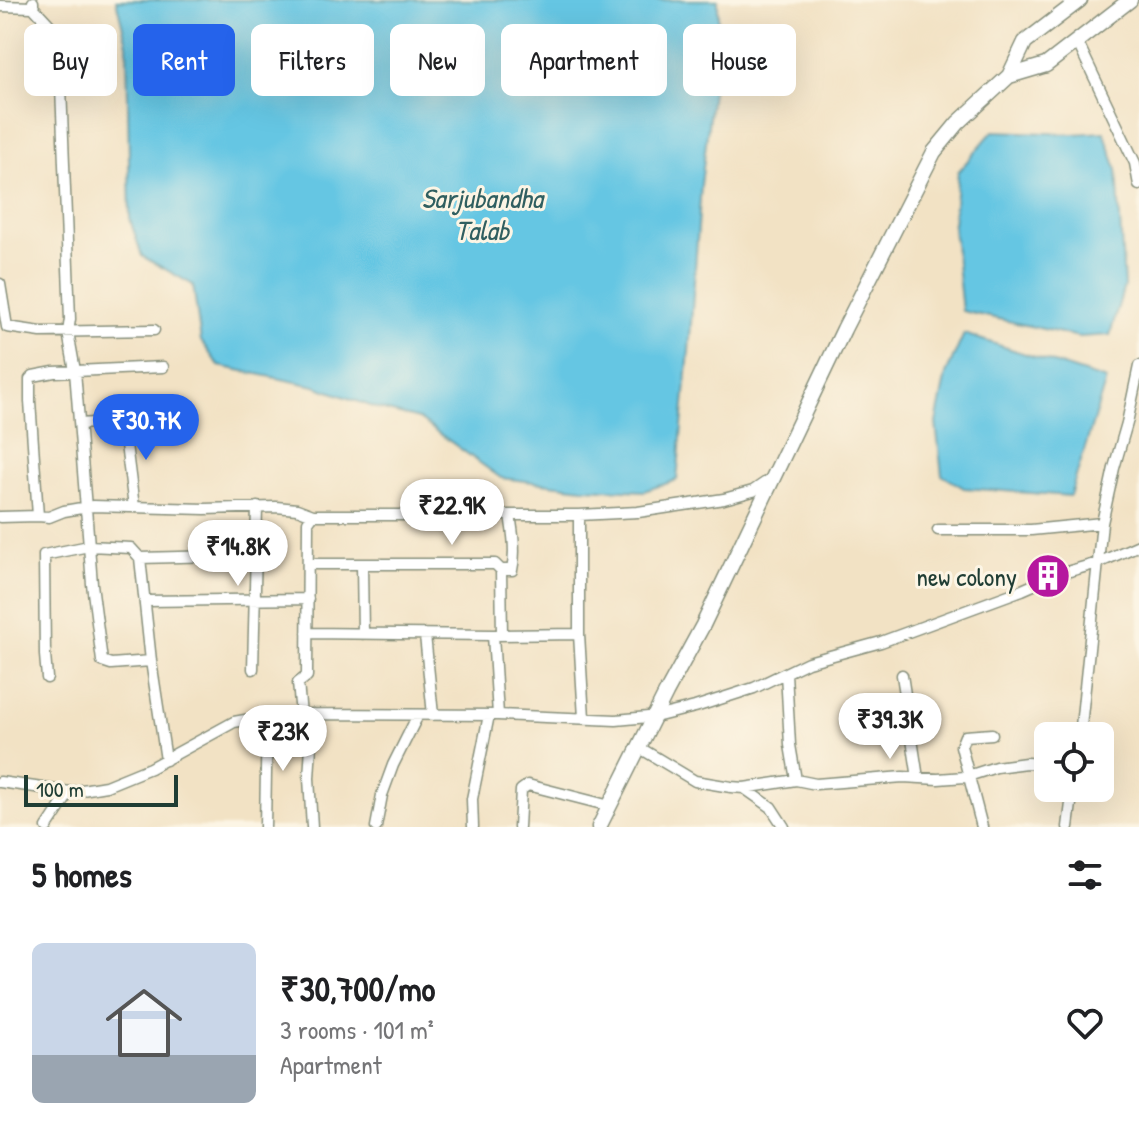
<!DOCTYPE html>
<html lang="en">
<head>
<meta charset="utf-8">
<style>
  body { margin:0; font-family:"Patrick Hand",sans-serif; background:#f6f6f6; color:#202124; height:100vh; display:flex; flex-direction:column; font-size:30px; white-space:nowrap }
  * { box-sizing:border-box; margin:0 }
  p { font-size:26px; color:#757577 }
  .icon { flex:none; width:44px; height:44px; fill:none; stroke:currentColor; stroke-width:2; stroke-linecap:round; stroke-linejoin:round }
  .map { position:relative; height:827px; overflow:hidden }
  .details { display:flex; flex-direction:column; background:#fff; flex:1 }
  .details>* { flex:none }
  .guide { position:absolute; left:24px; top:24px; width:1092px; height:72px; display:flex; gap:16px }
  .tools { position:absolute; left:1034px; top:722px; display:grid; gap:16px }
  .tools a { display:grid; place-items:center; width:80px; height:80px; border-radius:12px; background:#fff; box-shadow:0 8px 32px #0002; font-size:40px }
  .scale { position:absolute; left:24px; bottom:20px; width:154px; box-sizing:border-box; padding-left:8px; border:4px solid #1f3d34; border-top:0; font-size:22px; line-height:28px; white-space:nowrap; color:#1f3d34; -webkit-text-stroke:6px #fcf5e5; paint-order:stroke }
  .price { position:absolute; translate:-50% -68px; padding:0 18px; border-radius:28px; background:#fff; color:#222; font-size:26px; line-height:52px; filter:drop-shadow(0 2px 4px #0008) }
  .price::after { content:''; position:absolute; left:50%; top:48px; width:24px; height:18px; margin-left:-12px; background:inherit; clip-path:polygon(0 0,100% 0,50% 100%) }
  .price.on { background:#2563eb; color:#fff }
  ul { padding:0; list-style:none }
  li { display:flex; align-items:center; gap:24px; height:200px; padding:0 32px }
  li span { display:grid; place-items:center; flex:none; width:224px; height:160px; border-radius:12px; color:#555 }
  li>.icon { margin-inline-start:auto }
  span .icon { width:96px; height:96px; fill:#fffc; stroke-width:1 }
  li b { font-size:34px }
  h2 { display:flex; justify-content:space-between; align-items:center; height:96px; padding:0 32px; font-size:34px }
  .tag { padding:0 28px; border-radius:12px; background:#fff; box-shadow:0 8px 32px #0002; font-size:28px; line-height:72px }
  .tag.on { background:#2563eb; color:#fff }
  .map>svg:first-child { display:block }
  .water { fill:#65c6e3; stroke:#42828c; stroke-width:2 }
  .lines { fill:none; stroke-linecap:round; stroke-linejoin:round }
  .street-casing { stroke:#88907c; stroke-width:13 }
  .secondary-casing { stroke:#88907c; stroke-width:17 }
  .street { stroke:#fff; stroke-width:10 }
  .secondary { stroke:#fff; stroke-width:14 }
  .labels { text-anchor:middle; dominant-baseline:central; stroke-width:6; stroke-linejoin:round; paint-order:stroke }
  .poi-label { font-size:26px; fill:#1f3d34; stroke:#fcf5e5; text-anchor:end }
  .water-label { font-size:28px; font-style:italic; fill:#305f60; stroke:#fcf5e5 }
</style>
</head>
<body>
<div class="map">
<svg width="1139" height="827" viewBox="0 0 1139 827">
  <rect width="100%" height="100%" fill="#fcf5e5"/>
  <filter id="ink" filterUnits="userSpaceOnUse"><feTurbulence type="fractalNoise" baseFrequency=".0125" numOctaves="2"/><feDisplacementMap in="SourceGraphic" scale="16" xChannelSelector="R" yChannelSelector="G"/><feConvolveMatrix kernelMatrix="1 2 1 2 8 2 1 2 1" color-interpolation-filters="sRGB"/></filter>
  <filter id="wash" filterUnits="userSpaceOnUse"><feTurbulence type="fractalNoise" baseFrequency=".006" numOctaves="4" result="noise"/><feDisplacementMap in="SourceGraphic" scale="32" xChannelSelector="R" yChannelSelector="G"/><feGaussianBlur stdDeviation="1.8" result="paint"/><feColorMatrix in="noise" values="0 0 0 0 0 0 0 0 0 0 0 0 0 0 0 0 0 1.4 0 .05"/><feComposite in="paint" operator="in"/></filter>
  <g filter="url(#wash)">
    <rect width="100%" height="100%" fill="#f2e2c4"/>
    <!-- water -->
    <path class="water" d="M116,0H718V41L701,185L689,351L677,480L644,491L583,488L501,478L419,419L376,408L315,386L219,366L201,341L193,285L142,256L130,219L127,44Z
      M993,131L1073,134L1104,132L1117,169L1124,286L1110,335L1079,337L962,311L953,225L958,172Z
      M964,334L1106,380L1070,496L964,488L942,475L936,423L946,374Z"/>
  </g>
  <g filter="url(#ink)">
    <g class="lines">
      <!-- street casing -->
      <g class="street-casing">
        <path id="street" d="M0,6L33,7V2
          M33,7L59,35L70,319L68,332L75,371L89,546L131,548L140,558L151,661L166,760
          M1077,41L1135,163L1139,185
          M0,284L7,327L41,332L154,330
          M123,421L134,507
          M80,424L188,416
          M579,515V634L584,718
          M38,516L30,401V379L33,376L54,372L163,367
          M0,517L38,516L49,517L64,511L93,506L205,509L276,507L297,509L313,515H579L638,512L724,499L753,491L772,478
          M938,530H1031L1102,523
          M140,558L256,555
          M308,564H495L501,570L502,635
          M362,564L363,634
          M501,570H512C516,553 513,533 510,515
          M146,601L308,599
          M307,633L493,635L579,634
          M425,635L433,715
          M493,635L498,715
          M253,669L257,507
          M786,673L790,745L796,780
          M902,675L918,778
          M47,678L45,655L44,555L89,546L92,584L102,661L111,664L151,661
          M301,715L298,683L307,676L308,522L313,515
          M1080,736L1102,523L1114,468L1127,423L1139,366
          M640,748L695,781L731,787L744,788L796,780L816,784L903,777L938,779L965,777L996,767L1026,763L1048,764
          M0,782L70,792L106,786L150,768L234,722L267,716L313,714L498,715L616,720L659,716L695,707L754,688L808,662L881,642L1022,590L1056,575L1098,563L1139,545
          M744,788L771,807L784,827
          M47,827L70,792
          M265,827L267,716
          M312,827L309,778L313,714
          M376,827L382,795L393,765L418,715
          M473,827L472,799L489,715
          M519,827L521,790L528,785L610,806
          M982,827L961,746L965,736L992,734
          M1068,827L1073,788"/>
      </g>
      <!-- secondary casing -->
      <g class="secondary-casing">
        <path id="secondary" d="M1009,76L1046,65L1130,0
          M599,827L666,693L703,625L844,329L934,152L958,123L1009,76L1025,42L1080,0"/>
      </g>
      <!-- street -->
      <use href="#street" class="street"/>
      <!-- secondary -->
      <use href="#secondary" class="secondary"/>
    </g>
  </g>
  <!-- icons -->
  <defs>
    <g id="building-disc" transform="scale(2.3)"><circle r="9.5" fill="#b5179e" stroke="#fcf5e5"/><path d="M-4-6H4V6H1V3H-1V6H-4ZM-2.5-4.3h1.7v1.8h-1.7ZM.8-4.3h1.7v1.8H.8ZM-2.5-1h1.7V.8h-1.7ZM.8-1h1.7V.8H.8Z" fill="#fff"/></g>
  </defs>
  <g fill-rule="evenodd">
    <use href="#building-disc" x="1048" y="576"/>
  </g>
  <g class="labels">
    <!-- poi labels -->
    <g class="poi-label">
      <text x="1017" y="576">new colony</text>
    </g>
    <!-- water labels -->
    <g class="water-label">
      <text x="482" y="198">Sarjubandha<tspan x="482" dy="32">Talab</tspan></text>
    </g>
  </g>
</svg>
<div class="tools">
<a><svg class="icon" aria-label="locate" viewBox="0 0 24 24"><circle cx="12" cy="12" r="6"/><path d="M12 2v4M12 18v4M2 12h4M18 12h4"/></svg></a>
</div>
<div class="scale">100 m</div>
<b class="price on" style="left:146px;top:462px">₹30.7K</b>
<b class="price" style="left:452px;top:547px">₹22.9K</b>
<b class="price" style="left:238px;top:588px">₹14.8K</b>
<b class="price" style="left:890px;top:761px">₹39.3K</b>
<b class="price" style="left:283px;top:773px">₹23K</b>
<div class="guide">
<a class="tag">Buy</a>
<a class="tag on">Rent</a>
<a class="tag">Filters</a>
<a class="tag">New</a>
<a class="tag">Apartment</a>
<a class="tag">House</a>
</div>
</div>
<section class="details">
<h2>5 homes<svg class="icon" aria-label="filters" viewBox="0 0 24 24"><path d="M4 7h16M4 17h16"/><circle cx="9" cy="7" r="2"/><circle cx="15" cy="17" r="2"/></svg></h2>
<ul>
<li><span style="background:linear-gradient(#c9d6e8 70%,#9aa5b1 0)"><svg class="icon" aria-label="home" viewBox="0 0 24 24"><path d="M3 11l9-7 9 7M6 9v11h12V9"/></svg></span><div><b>₹30,700/mo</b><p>3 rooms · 101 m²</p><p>Apartment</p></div><svg class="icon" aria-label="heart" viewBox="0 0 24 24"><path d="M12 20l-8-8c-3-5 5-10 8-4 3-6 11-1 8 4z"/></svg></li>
</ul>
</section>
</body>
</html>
